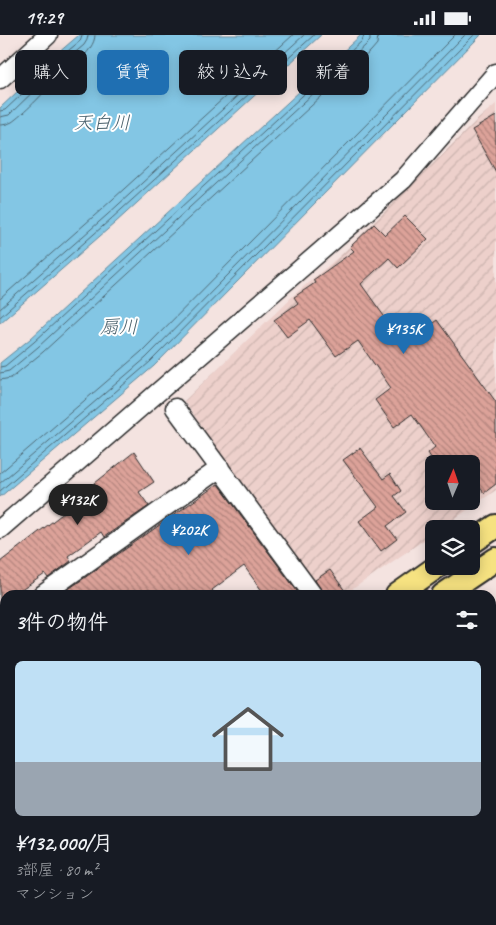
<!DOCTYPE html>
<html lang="ja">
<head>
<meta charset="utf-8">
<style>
  body { margin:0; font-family:Caveat,"Klee One",sans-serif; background:#20242c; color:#f1f3f6; height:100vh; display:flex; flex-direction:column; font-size:19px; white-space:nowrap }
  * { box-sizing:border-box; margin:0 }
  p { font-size:16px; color:#9ea1a6 }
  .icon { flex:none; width:28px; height:28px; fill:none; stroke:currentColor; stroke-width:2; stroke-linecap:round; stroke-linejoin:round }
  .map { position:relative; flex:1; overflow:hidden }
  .side { position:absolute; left:0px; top:555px; width:496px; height:335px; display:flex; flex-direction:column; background:#171b24; border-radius:15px 15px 0 0; box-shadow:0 2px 12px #0003 }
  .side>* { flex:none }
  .hud { position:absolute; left:15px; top:15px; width:466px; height:45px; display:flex; gap:10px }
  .needle { width:32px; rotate:2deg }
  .tools { position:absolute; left:425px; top:420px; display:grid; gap:10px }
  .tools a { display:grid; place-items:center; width:55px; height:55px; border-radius:8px; background:#171b24; box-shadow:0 2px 12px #0003; font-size:25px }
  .price { position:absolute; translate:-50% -42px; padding:0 11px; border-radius:18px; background:#1f6fb2; color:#fff; font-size:16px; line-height:32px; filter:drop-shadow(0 1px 2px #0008) }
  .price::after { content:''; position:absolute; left:50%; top:30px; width:15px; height:11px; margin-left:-8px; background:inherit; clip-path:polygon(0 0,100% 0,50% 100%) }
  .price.on { background:#222; color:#fff }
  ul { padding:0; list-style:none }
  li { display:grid; align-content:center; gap:10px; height:265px; padding:0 15px }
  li+li { border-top:1px solid #363941 }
  li span { display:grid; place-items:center; height:155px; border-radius:8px; color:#555 }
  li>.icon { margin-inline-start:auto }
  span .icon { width:90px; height:90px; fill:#fffc; stroke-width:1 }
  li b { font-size:21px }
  h2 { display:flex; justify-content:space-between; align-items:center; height:60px; padding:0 15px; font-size:21px }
  .tag { padding:0 18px; border-radius:8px; background:#171b24; box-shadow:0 2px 12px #0003; font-size:18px; line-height:45px }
  .tag.on { background:#1f6fb2; color:#fff }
  .status { display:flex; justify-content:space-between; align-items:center; height:35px; padding:0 25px; background:#171b24; direction:ltr }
  .status svg { height:14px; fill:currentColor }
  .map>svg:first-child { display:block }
  .industrial { fill:url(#industrial-furrows); fill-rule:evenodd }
  .water { fill:#83c6e4; stroke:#60889a }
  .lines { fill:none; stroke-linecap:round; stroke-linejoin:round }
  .shore { stroke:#4e6975; stroke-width:1 }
  .building { fill:url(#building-back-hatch); stroke:#2b2b2b }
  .minor-casing { stroke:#2b2b2b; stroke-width:21 }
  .major-casing { stroke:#2b2b2b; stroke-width:26 }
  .minor { stroke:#fff; stroke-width:18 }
  .major { stroke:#f6e281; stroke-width:22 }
  .labels { text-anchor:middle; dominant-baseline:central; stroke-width:4; stroke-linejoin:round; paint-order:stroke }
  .water-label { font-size:19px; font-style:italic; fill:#4a616c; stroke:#fff }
</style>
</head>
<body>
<div class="status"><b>19:29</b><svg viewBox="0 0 49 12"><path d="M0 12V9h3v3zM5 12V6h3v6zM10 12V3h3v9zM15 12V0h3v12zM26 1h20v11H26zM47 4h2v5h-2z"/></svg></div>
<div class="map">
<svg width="496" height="890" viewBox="0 0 496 890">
  <defs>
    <pattern id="industrial-furrows" width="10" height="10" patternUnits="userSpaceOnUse" patternTransform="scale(1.25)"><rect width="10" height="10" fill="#edd0cb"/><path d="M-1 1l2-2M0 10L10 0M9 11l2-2" fill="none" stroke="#cbb3ae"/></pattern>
    <pattern id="building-back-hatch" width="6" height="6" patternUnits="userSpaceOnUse" patternTransform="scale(1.25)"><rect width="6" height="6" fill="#dca299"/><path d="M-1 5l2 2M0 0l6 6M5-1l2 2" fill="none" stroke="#b3847d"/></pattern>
  </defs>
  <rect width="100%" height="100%" fill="#f4e3e0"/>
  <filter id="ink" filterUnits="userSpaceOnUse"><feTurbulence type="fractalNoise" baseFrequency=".02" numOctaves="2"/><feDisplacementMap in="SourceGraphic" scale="10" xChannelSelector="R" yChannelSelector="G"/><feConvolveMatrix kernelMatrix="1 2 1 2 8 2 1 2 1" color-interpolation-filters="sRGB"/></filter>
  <g filter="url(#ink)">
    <!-- industrial -->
    <path class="industrial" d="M496,69V455L440,494H434V498L344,560H320L184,366L295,259L342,219L477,85ZM434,429H471V466H434Z"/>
    <!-- water -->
    <path class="water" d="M79,0H321L115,188L0,288V73L35,40L32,34L39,29L43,31Z
      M361,0H481L154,331L0,462V328L30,304Z"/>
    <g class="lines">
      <!-- shore -->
      <path class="shore" d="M0,76L5,75L38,44L40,36L46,34L80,6L82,0
        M0,82L9,80L42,48L46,42L84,10L87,5L88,0
        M0,90C4,90 8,89 12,87C21,81 47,56 52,47C66,37 95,17 95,0
        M0,264L102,174L293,0
        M0,274L107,180L304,0
        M0,282L111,184L314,0
        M0,332L5,331L34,307L362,6L364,0
        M0,338L9,336L38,312L366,10L370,6V0
        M0,345L11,343L43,317L371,16L377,9L378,0
        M0,438L141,317L455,0
        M0,448L146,323L465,0
        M0,456L150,327L474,0"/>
    </g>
    <!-- building -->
    <path class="building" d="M496,81V137L472,95Z
      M405,181L428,204L398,233L389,223L361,249L404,309L437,285L496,367V449L484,458L471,440V429H435L428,418L435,412L412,379L394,392L375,365L391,353L358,306L336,321L310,285L287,302L274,285L298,268L294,262L315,248L313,245L354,216L350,212L374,189L385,200Z
      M360,413L383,444L390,439L401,456L394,461L406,477L387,491L397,504L381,516L359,486L378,472L343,425Z
      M134,417L154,447L139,457L149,471L104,502L101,497L68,521L71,526L48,543L45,539L20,556L18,554L10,560H5V564L0,567V527L79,466L78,465L92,455L90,452Z
      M218,449L297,556L291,560H265L244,531L212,555L216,560H60Z
      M330,535L348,560H324L315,545Z"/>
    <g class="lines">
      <!-- minor casing -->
      <g class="minor-casing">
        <path id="minor" d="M0,44L48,0
          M175,373L313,560
          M0,494L403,145L496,38
          M42,560L220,433
          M0,590L5,587
          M0,612L5,619
          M491,808L496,815
          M0,812L5,809
          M491,831L496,826
          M196,885L199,890
          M7,890L14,885
          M425,890L431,885"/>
      </g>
      <!-- major casing -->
      <g class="major-casing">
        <path id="major" d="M471,508L496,491
          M397,560L438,531
          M443,560L496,524
          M0,838L5,835
          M0,872L5,868"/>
      </g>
      <!-- minor -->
      <use href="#minor" class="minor"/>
      <!-- major -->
      <use href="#major" class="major"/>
    </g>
  </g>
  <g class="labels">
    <!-- water labels -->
    <g class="water-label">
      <text x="102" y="88">天白川</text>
      <text x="119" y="292">扇川</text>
    </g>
  </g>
</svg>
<div class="tools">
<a><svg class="needle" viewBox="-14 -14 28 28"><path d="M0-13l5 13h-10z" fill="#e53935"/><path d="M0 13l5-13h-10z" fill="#9ea1a6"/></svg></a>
<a><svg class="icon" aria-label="layers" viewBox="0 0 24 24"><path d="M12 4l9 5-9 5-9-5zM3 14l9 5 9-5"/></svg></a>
</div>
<b class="price" style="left:404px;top:320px">¥135K</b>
<b class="price on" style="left:78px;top:491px">¥132K</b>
<b class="price" style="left:189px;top:521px">¥202K</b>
<div class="hud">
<a class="tag">購入</a>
<a class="tag on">賃貸</a>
<a class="tag">絞り込み</a>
<a class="tag">新着</a>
</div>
<section class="side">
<h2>3件の物件<svg class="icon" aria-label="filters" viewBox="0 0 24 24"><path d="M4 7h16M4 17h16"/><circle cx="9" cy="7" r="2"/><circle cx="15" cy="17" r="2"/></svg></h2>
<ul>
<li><span style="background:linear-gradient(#bfe0f5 65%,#9aa5b1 0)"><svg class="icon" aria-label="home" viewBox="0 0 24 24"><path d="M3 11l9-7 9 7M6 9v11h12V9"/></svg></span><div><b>¥132,000/月</b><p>3部屋 · 80 m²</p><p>マンション</p></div></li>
</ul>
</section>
</div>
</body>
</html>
